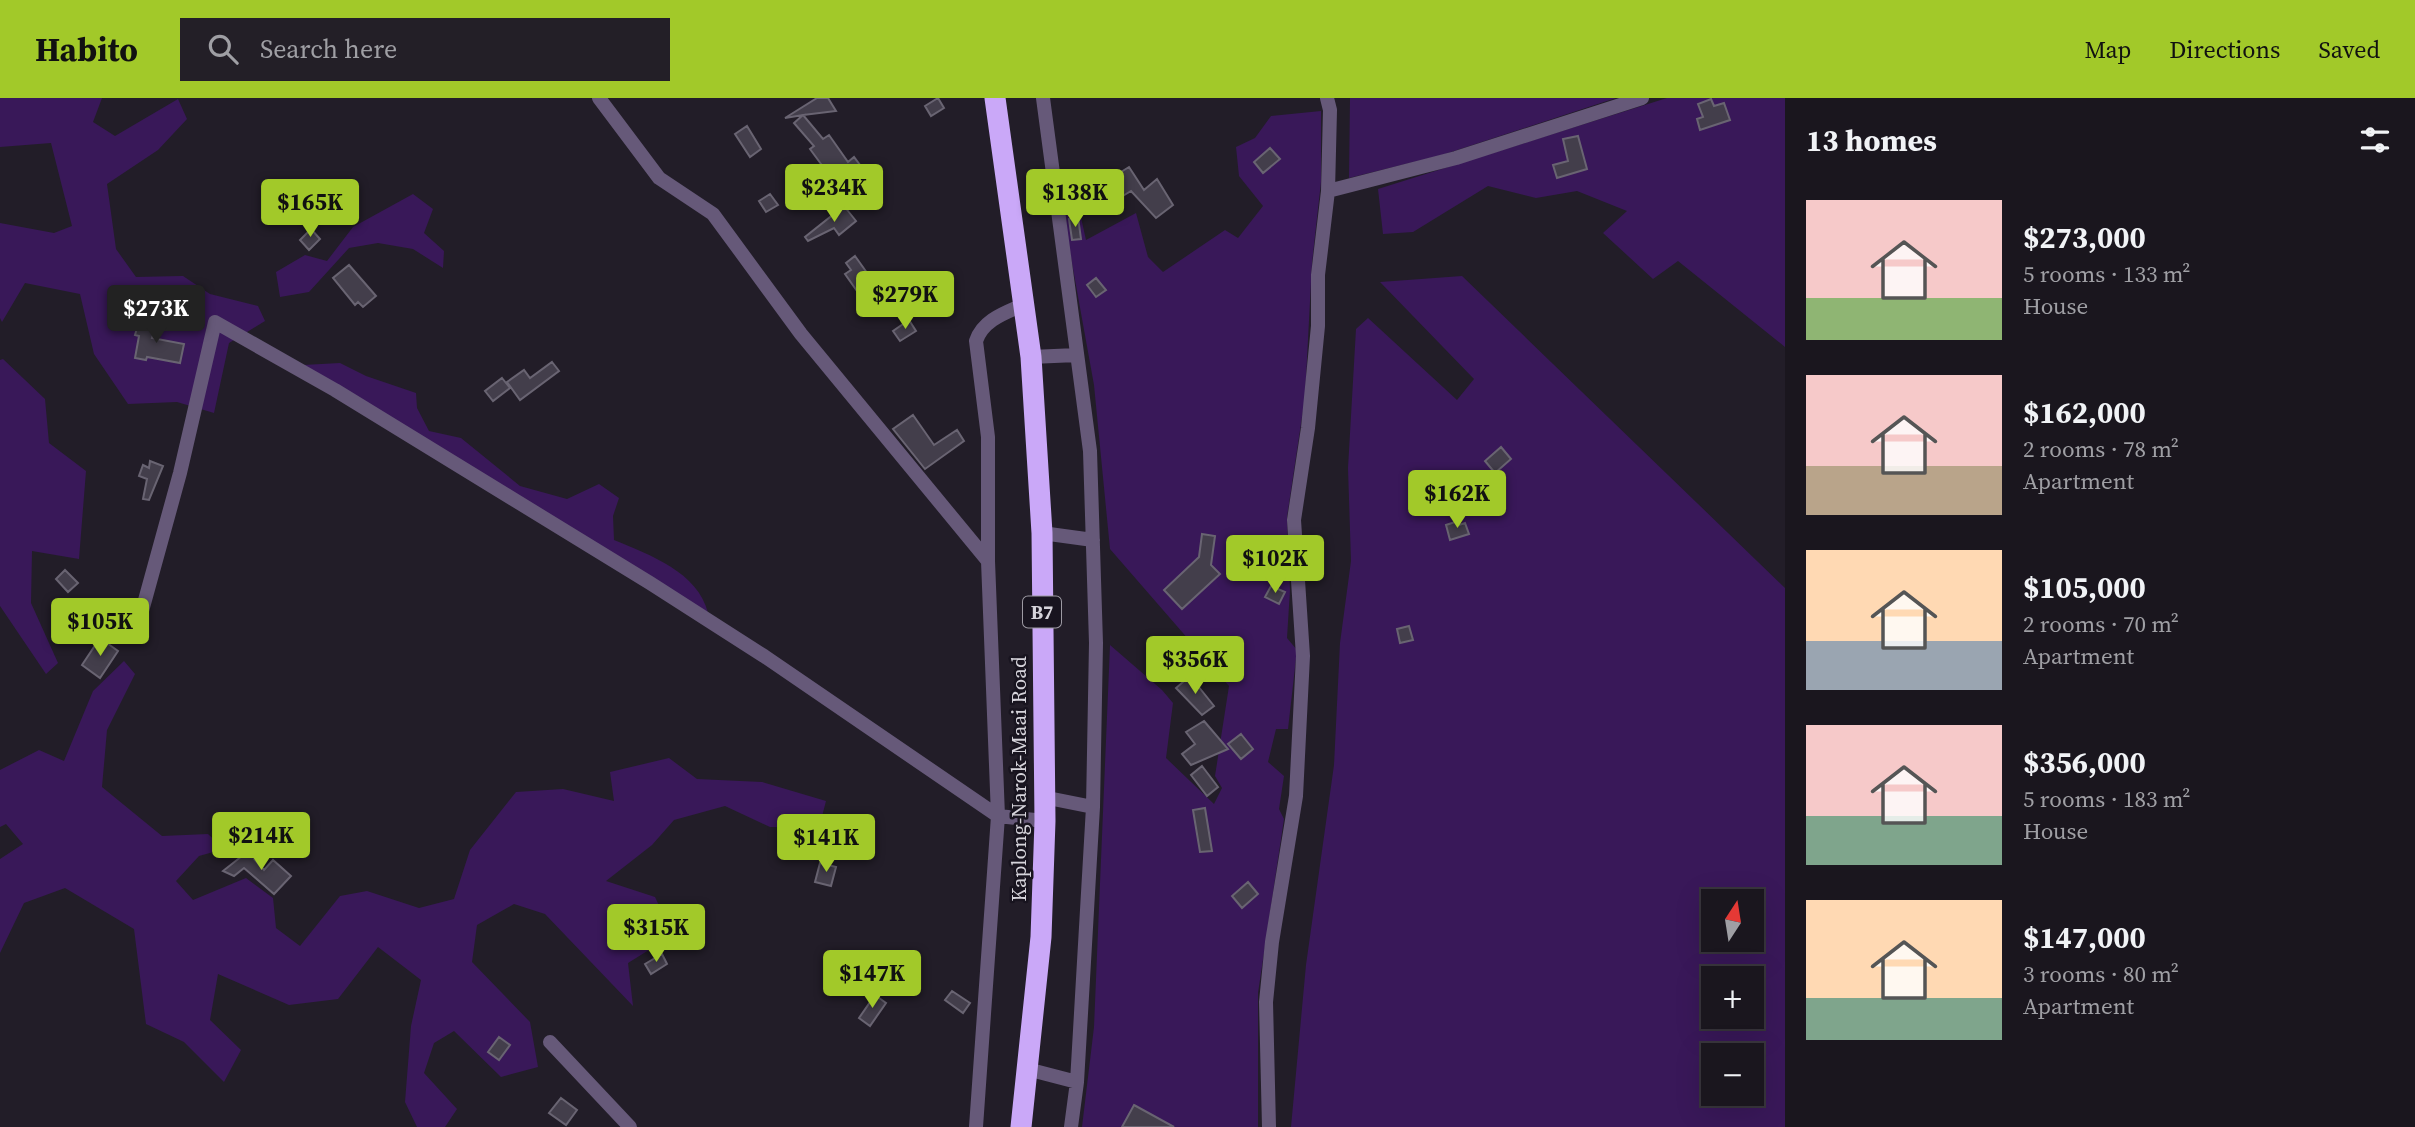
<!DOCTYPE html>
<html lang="en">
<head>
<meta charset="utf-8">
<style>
  body { margin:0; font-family:"Source Serif 4",serif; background:#231f27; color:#f1f3f6; height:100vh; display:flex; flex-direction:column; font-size:26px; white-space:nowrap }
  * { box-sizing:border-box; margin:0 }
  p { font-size:23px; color:#9f9fa4 }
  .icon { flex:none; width:38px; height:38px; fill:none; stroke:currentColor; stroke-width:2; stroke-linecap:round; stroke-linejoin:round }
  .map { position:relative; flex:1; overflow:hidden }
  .panel { display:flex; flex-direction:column; background:#1a161e; width:630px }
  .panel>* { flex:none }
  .needle { width:46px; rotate:12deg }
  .tools { position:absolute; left:1701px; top:791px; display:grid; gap:14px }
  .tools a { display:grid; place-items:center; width:63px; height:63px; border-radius:0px; background:#1a161e; box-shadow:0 7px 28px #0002,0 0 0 2px #38353c; font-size:35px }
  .price { position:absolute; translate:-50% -60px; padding:0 16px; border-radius:7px; background:#a2c929; color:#111; font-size:23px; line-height:46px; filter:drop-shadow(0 2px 4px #0008) }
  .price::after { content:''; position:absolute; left:50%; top:42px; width:21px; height:16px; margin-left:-10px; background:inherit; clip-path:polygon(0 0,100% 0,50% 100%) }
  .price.selected { background:#222; color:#fff }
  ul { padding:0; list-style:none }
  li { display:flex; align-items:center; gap:21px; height:175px; padding:0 21px }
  li span { display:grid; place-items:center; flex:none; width:196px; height:140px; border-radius:0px; color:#555 }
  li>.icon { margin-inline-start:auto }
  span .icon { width:84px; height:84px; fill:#fffc; stroke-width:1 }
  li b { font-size:30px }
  h2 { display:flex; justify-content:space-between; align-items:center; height:84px; padding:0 21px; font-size:30px }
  header { display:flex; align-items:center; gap:42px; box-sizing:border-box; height:98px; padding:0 35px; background:#a2c929; color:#111 }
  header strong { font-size:33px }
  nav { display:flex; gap:38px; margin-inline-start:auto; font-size:24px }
  .search { width:490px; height:63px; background:#231f27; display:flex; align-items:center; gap:18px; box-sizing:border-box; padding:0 24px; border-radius:0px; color:#9f9fa4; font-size:26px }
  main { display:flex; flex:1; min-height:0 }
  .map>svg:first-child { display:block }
  .green { fill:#391859; fill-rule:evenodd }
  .building { fill:#433e4b; stroke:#696472; stroke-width:2 }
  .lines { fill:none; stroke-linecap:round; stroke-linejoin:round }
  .street { stroke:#665979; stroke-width:14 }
  .highway { stroke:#caa8f8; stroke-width:21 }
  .labels { text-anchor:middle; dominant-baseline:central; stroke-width:5; stroke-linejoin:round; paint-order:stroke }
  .shield { fill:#18141f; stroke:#9d9aa3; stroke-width:2 }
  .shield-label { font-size:19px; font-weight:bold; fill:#d6d4db }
  .street-label { font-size:21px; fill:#d6d4db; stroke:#18141f }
</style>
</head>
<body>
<header>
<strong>Habito</strong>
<div class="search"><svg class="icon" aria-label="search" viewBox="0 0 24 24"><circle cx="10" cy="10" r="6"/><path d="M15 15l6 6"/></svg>Search here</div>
<nav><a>Map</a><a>Directions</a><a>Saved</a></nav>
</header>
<main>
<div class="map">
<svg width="1785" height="1029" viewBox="0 0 1785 1029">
  <rect width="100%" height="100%" fill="#221d28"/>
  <!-- green -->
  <path class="green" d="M0,0H102L93,24L115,38L178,1L187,21L158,52L107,86L116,151L136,179L183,178L210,196L258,208L265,223L229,245L214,315L177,304L128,306L94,256L80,196L25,185L2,224L0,220V125L54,135L72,128L51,45L0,49Z
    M1350,0H1616L1442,57L1349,80Z
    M1667,0H1785V249L1678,163L1653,181L1603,135L1627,113L1577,93L1536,100L1488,88L1413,134L1383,136L1378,91Z
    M1321,13V84L1312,165L1305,299L1287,419L1290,492L1287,540L1297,552L1288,631H1276L1268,664L1284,678L1279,711L1284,721L1258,895V1029H1082L1094,929L1110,547L1162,592L1173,605L1166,660L1214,706L1222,690L1215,678L1229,588L1110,451L1094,287L1064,121L1068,111L1080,115L1086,142L1136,115L1148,159L1163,174L1225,132L1238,140L1263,108L1239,78L1236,49L1255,40L1271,18Z
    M413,96L433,111L424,135L444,153L443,170L413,151L378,145L349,150L309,194L280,199L276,174L305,157L327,163L353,129Z
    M1462,178L1785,490V1029H1291L1306,867L1334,667L1340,545L1351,463L1348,370L1356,231L1368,220L1457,302L1474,281L1380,184ZM1713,803H1752V842H1713ZM1713,880H1752V919H1713ZM1713,957H1752V996H1713Z
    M3,261L45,301L49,345L86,373L79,461L32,453L31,505L58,565L46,576L0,508V262Z
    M340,265L366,278L416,295L417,310L429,333L461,340L520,388L567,401L599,386L619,400L613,418L614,442C650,457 698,474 708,515L303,267Z
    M124,563L135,576L107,632L102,689L162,738L208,736L224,751L199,758L176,783L193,802L246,780L273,800L276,830L300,848L340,798L367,793L419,810L454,801L470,752L516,694L563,691L614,703L610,674L669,660L697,681L762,684L826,703L819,730L770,729L725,708L674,722L652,747L606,783L655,799L673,837L628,865L633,908L545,816L514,806L477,827L472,864L530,924L538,969L501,979L454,933L434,945L424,975L457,1011L445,1029H417L405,1004L411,928L421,882L378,849L338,901L289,907L218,876L210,922L241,952L224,984L184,944L146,926L134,831L65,790L24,805L0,855V761L23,746L6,726L0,729V672L39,652L64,663L93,593Z"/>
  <!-- building -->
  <path class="building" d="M817,0H828L836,13L803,17L823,41L829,37L848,64L854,59L869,79L833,106L826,96L839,87L821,66L810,51L814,48L794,25L803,17L785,20Z
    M938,0L944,10L931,18L925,8Z
    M1711,1L1714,8L1724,5L1730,22L1700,32L1697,21L1703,19L1698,6Z
    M747,28L761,51L750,59L735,36Z
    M1578,38L1587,71L1557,80L1553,67L1568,63L1563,41Z
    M1270,50L1280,61L1263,75L1254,64Z
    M1129,69L1144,92L1157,81L1173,107L1156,120L1131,93L1103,110L1092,92Z
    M770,96L778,107L766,114L759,103Z
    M844,108L856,123L839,137L834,130L808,143L805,139Z
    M1078,119L1081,141L1072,142L1069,121Z
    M311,131L320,141L309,152L300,142Z
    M855,158L885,200L875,207L870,199L864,203L845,176L851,172L846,165Z
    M349,167L376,198L363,209L358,204L355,207L333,180Z
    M1096,180L1106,192L1096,199L1087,187Z
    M140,220L157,225L152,240L184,246L180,265L147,259L146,262L135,260L139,238L135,237Z
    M909,222L916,233L900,243L893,233Z
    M552,264L559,273L520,302L507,284L524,272L530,280Z
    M502,280L510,290L493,303L485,293Z
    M913,317L934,347L957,332L964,343L925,371L893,331Z
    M1501,349L1511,361L1495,375L1485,363Z
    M150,363L163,368L149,402L143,401L147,381L139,378L143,367L149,370Z
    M1458,423L1459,427L1465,425L1469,436L1450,442L1446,427Z
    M1202,436L1215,438L1211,467L1220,476L1182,511L1164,492L1199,459Z
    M65,472L78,485L68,494L56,481Z
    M1271,488L1285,494L1279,506L1265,499Z
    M1409,528L1413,542L1400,545L1397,531Z
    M100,540L118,553L100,580L82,567Z
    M1190,578L1214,608L1202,617L1176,590Z
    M1204,623L1228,651L1191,667L1182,656L1195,646L1186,634Z
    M1241,636L1253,651L1241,661L1228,646Z
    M1202,668L1218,689L1207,698L1191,677Z
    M1205,710L1212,753L1200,754L1193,712Z
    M247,754L252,759L258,757L254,761L264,772L273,762L291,778L274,796L244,770L234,778L223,773Z
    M820,765L836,769L831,788L815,784Z
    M1248,784L1258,796L1242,810L1232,798Z
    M662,856L667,866L651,876L645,866Z
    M870,865L879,873L867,888L857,880Z
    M952,893L970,905L963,915L945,902Z
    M875,897L886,905L870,928L859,920Z
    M499,939L510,947L499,962L488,954Z
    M561,1000L577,1012L566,1027L549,1015Z
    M1134,1007L1174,1029H1122Z"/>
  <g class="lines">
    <!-- street -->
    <path class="street" d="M599,0L659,80L713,116L801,236L988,463
      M1043,0L1090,353L1096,545L1093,709L1077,984L1071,1029
      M1328,93L1456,60L1642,0
      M1031,259L1077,257
      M1042,435L1093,442
      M142,513L180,375L215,224L335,292L650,485L764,558L998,718L1045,723
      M1043,699L1093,709
      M550,944L630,1029
      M1027,971L1077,984
      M976,1029L998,718L988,463V339L976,243C983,222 1005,215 1023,207
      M1269,1029L1266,904L1272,844L1296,698L1303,558L1294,422L1308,330L1318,228V177L1328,93L1330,12L1327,0"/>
    <!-- highway -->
    <path class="highway" d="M995,0L1031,259L1042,435L1045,723L1041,839L1021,1029"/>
  </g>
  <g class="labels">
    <!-- shield labels -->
    <rect class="shield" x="1023" y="498.5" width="38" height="31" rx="5"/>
    <g class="shield-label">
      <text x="1042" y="514">B7</text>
    </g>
    <!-- street labels -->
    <g class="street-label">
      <text transform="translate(1018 681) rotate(-90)">Kaplong-Narok-Maai Road</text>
    </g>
  </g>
</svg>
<div class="tools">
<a><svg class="needle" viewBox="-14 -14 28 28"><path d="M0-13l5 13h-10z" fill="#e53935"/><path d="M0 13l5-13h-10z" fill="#9f9fa4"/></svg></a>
<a>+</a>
<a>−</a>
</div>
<b class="price" style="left:834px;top:126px">$234K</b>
<b class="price" style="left:1075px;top:131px">$138K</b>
<b class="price" style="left:310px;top:141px">$165K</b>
<b class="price" style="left:905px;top:233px">$279K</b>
<b class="price selected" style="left:156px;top:247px">$273K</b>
<b class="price" style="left:1457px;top:432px">$162K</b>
<b class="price" style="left:1275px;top:497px">$102K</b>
<b class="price" style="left:100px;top:560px">$105K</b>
<b class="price" style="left:1195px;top:598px">$356K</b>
<b class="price" style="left:261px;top:774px">$214K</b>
<b class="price" style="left:826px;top:776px">$141K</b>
<b class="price" style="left:656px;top:866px">$315K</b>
<b class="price" style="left:872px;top:912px">$147K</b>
</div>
<section class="panel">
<h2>13 homes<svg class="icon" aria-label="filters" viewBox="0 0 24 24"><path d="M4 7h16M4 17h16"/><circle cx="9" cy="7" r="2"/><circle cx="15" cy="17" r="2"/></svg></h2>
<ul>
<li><span style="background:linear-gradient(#f6c9c9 70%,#8fb573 0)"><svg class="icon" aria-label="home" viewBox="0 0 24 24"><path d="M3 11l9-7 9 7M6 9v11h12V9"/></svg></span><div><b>$273,000</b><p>5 rooms · 133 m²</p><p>House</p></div></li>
<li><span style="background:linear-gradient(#f6c9c9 65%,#b9a48a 0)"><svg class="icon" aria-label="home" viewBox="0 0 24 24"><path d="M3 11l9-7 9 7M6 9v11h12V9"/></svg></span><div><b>$162,000</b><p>2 rooms · 78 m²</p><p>Apartment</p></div></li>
<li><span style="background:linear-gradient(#ffd9b3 65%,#9aa5b1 0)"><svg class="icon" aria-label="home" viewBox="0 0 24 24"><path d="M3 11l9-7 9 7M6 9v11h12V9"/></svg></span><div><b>$105,000</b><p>2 rooms · 70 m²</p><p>Apartment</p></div></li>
<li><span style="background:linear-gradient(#f6c9c9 65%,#7fa58c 0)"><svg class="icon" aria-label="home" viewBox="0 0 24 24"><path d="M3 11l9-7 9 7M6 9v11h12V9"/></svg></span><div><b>$356,000</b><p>5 rooms · 183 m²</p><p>House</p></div></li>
<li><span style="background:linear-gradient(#ffd9b3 70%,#7fa58c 0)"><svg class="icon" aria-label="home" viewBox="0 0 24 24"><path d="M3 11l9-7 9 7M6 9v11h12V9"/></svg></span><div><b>$147,000</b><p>3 rooms · 80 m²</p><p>Apartment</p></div></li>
</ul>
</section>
</main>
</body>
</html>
